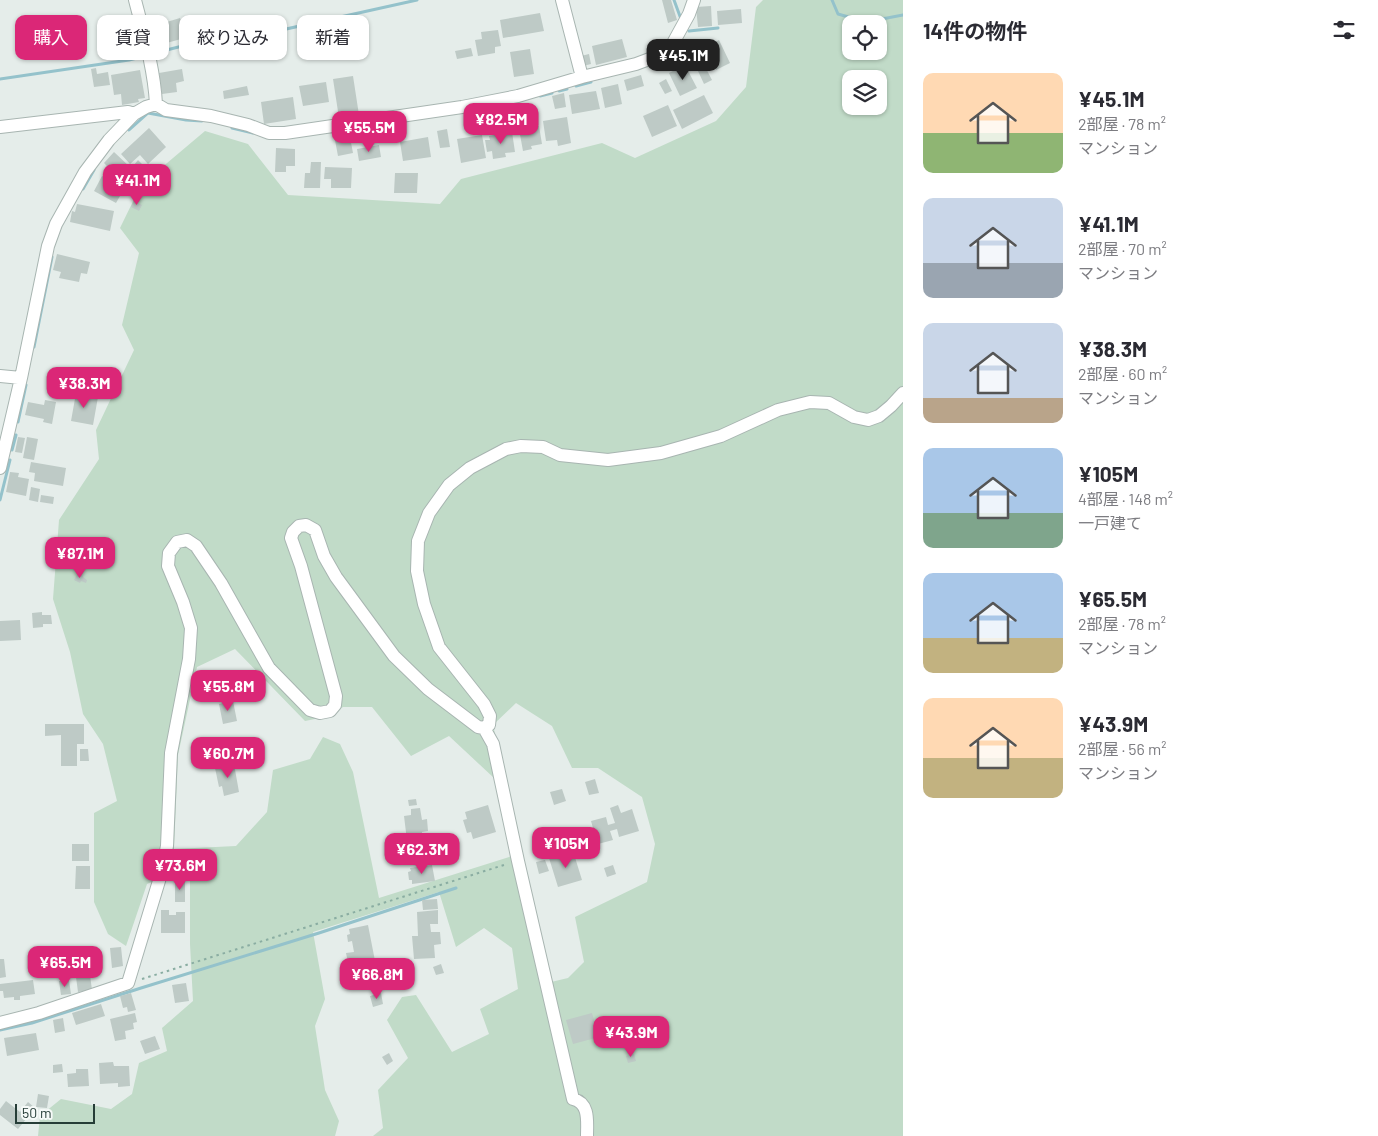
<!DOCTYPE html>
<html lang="ja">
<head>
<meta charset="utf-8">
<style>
  body { margin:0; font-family:Barlow,"Noto Sans JP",sans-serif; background:#f2f2f3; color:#2b2b33; height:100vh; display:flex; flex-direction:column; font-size:19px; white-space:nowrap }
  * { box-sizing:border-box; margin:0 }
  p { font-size:16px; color:#7c7c81 }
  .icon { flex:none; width:28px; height:28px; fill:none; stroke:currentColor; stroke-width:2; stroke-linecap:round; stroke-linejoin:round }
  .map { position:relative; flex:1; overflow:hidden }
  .sheet { display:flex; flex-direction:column; background:#fff; width:475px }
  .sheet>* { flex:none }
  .guide { position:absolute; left:15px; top:15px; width:475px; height:45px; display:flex; gap:10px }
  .tools { position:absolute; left:842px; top:15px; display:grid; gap:10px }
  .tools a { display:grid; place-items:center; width:45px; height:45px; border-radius:10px; background:#fff; box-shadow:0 1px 4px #0004; font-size:25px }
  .scale { position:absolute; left:15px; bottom:12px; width:80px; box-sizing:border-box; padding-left:5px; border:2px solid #263d37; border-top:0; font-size:14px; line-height:18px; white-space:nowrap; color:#263d37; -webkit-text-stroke:4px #f6faf8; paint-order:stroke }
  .price { position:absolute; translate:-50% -42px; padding:0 11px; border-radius:10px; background:#db2777; color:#fff; font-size:16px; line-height:32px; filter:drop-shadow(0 1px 2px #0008) }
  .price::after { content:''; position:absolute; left:50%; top:30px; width:15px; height:11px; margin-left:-8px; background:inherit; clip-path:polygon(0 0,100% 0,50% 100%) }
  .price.on { background:#222; color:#fff }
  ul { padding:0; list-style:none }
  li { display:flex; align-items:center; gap:15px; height:125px; padding:0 20px }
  li span { display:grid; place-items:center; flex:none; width:140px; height:100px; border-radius:10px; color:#555 }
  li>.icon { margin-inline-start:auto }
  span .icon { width:60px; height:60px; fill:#fffc; stroke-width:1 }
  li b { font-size:21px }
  h2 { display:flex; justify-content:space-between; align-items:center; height:60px; padding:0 20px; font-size:21px }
  .tag { padding:0 18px; border-radius:10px; background:#fff; box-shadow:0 1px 4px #0004; font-size:18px; line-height:45px }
  .tag.on { background:#db2777; color:#fff }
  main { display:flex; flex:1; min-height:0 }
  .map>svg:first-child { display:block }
  .green { fill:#c1dbc8; fill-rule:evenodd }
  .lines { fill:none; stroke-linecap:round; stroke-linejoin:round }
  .stream { stroke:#94c2cb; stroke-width:3 }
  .building { fill:#becac6 }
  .street-casing { stroke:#a8b5b1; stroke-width:14 }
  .path { stroke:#8aada2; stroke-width:2; stroke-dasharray:2.5 4; stroke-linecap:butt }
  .street { stroke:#fff; stroke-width:12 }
</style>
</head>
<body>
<main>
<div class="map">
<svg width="903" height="1136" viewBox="0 0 903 1136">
  <rect width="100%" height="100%" fill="#e5edea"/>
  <!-- green -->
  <path class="green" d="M763,0H903V1136H373L383,1128L378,1090L408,1058L387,1020L402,997L416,995L452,1052L489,1034L480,1009L518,989L512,948L484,928L456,947L439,892L313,932L325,999L315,1026L325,1090L339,1121L335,1136H38L40,1116L61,1099L111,1109L132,1094L139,1063L167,1051L162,1028L193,1001L190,944V880L174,872L147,884L126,946L108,934L94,902V813L117,801L103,744L83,714L70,652L53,599L59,520L99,459L96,430L134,350L122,325L139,253L120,228L141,185L205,131L248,144L288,195L440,204L461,179L602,143L635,158L716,121L746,87L756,7ZM851,24H879V51H851ZM851,79H879V106H851ZM235,649L305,721L330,716L343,707H372L411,756L449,736L494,778L512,856L379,898L353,772L340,744L323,737L310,759L273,770L267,812L236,846L174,849L178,755L197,667ZM516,703L552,726L572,768H598L642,797L655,844L647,882L575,917L584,962L568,978L551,982L493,725Z"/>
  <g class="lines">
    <!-- stream -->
    <path class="stream" d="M674,0L681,19
      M832,0L838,14L866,22L903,15
      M689,31L718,28
      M151,54L198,42L205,47L417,0
      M0,79L129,60L145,56
      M576,86L591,82
      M559,91L567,89
      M540,96L552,93
      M232,128L253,133
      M129,130L148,113L186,120L202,121
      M83,189L94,170
      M34,347L52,257
      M18,422L26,385
      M12,450L16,435
      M0,500L10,460
      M0,1030L32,1023L141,988L319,933L456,888"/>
  </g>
  <!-- building -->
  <path class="building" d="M662,0H671L677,20L668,23Z
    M711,6L712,26L698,27L696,7Z
    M741,9L742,23L718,25L717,11Z
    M540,13L544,31L503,38L500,20Z
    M180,18L185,34L180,35L181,39L163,44L165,48L155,51L150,33L161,30L160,24Z
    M498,30L501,46L495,47V53L478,56L475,40L482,39L481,32Z
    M622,39L627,57L596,65L592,46Z
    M719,40L730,63L716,70L705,47Z
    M471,48L473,56L457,59L455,51Z
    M530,49L534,74L514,77L510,52Z
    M678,50L684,62L676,66L670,53Z
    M589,54L591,64L583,66L581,56Z
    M699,55L712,80L704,84L692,58Z
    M685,65L697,88L680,96L669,73Z
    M96,68L97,74L108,72L110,85L94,87L91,69Z
    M182,69L184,81L176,83L177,92L162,94L159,73Z
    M140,70L145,98L138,99L139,102L122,105L121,94L114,95L111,75Z
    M641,75L644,86L627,91L624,80Z
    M353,76L359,115L339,118L333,79Z
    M666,79L672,91L665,94L659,83Z
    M326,82L329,102L303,106L299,86Z
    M618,84L622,104L605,108L601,88Z
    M247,86L249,95L224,99L223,91Z
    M596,91L600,109L572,114L569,95Z
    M564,93L566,107L555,109L552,96Z
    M704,95L713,113L682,129L673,110Z
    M293,97L296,119L264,124L261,102Z
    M523,104L525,117L516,119L514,106Z
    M668,105L677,126L652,137L643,116Z
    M491,112L494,130L486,131L482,113Z
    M476,114L478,125L468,127L466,115Z
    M567,117L571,143L558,146L557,140L546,141L543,121Z
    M539,126L542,144L531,146L532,149L523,151L519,129Z
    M149,128L166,147L148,164L140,155L130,164L121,154Z
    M447,129L450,147L440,148L437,131Z
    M349,132L353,153L338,156L334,135Z
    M512,132L515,152L505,153L506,157L493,159L492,151L487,152L485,140H490L489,136Z
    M482,135L486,158L461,163L457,139Z
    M428,137L431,157L403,161L400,142Z
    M379,145L381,157L359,161L357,149Z
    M276,148L295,149V166H286V172H275Z
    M114,152L130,167L119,178L104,163Z
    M138,160L145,167L141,171L134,165Z
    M311,162H321L320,188H304L305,173H310Z
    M325,167L352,168L351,188H331V179H324Z
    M395,173H418L417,193H394Z
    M102,176L124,189L116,203L94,191Z
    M134,201L142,205L139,211L131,207Z
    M77,204L114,211L110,231L70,222L72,211L75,212Z
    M57,254L90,262L87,274L81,273L79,282L59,278L61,272L53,270Z
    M76,393L98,397L93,425L71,421Z
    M45,400L56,402L52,424L43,422L44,419L25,415L28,402L44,405Z
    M18,437L25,438L22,453L15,452Z
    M27,437L38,439L34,460L23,458Z
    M31,462L66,468L63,486L34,481L35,473L29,472Z
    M10,472L19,473L18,477L29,479L26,496L6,492Z
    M31,487L40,489L38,502L29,500Z
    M41,495L54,497L53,504L40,502Z
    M78,573L83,576V577L87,580L86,583L81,581L80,583L74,580Z
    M42,612V615H51L52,624H43V627L33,628L32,613Z
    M20,620L21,640L0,641V621Z
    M218,680L221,698L209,700L205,683Z
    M233,701L237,721L223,724L219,704Z
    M45,724H84V744H77V766H61V735L45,736Z
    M80,749H88L89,761H80Z
    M234,764L239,792L224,796L222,786L219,787L215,768Z
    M595,779L599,793L589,795L585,782Z
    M562,789L566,801L554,805L550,792Z
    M416,799L417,805L409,806L408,800Z
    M488,805L496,832L473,839L471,832L467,833L463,820L467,819L465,812Z
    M618,805L621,813L632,809L639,831L619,837L617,829L610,831L613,840L598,844L595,837L592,838L589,829L593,828L591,821L606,817L608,825L615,823L610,808Z
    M420,808L422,820L427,819L428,831L422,832L424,849H430L432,862L410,865L404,816L411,815V809Z
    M561,834L565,850L555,853L551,837Z
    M72,844H89V861H72Z
    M573,851L582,880L558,887L549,858Z
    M545,860L549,871L539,874L536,862Z
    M432,865L435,881L412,884V880H409L408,872L411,871L410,868Z
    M613,865L616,874L607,877L604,868Z
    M76,866H90V889H75Z
    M175,880H185V902H175Z
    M437,899L438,909L423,910L422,900Z
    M161,910H169V915H176V912H185V933H161Z
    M438,910V924H430L431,932H440L441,944L434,945L435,958L414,959L412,936H418L417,912Z
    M368,925L376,966L371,968L374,986L363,988L360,976L351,977L346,953L354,952L352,941L348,942L347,935L350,934L349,929Z
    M121,947L123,966L112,968L110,948Z
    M92,949L93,955L98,954L100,970L78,973L75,951Z
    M0,959H4L6,977L0,978Z
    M400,961L404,987L392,989L388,963Z
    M441,964L444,973L436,975L433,967Z
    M90,975L92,990L78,992L76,977Z
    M33,980L35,994L20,996V1000H14V997L4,998L3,991H0V984Z
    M69,980L71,994L61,995L59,981Z
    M186,983L189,1001L175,1003L172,985Z
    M131,993L136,1010L128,1012L127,1007L123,1008L120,996Z
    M381,993L383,1004L373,1007L370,996Z
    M101,1004L105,1016L76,1025L72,1013Z
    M135,1013L137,1022L133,1023L134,1029L125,1031L126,1039L115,1041L110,1019Z
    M592,1013L599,1037L573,1044L566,1020Z
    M63,1018L65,1031L55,1033L53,1020Z
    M36,1033L39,1050L7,1056L4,1038Z
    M155,1036L160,1049L145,1054L140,1041Z
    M389,1053L393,1061L387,1065L382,1057Z
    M634,1054L636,1061L628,1063L626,1056Z
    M113,1062L114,1066H129L130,1086L118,1087V1083L100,1084L99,1063Z
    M62,1064L63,1072L53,1073V1065Z
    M76,1069H88L89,1086L68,1087L67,1074L76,1073Z
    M38,1094L49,1096L47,1108L36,1107Z
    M6,1101L20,1112L28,1102L35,1108L18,1129L0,1115V1109Z"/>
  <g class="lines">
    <!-- street casing -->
    <g class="street-casing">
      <path id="street" d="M135,0C144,35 154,68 156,104
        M562,0L582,77
        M0,127L128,112L134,114
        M0,376L21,378
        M0,468L21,378L48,246L56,224L85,172L109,140L134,114L146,107L156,104L166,110L211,116L248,125L269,133H285L462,107L518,96L582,77L636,64L660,55L672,45L689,14L694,0
        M484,728L489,725L490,716L484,704L439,647L424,604L417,571L418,541L429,513L449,485L470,468L506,449L521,446L543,447L560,455L608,460L661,453L721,436L778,410L810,402L829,403L854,417L868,420L879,416L891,406L903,393
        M0,1023L39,1013L128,983L162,871L167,846L171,753L189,659L191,628L183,602L168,566L169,553L177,542L187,540L196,546L221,583L269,668L310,710L320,713L330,711L335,705L336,696L301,566L291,538L293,532L299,526L306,525L315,530L324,556L336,577L394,656L428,689L478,727L484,728L493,744L518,861L573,1099C590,1103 587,1122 587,1136"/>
    </g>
    <!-- path -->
    <path class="path" d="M142,979L507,864"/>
    <!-- street -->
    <use href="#street" class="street"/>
  </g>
</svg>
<div class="tools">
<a><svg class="icon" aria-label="locate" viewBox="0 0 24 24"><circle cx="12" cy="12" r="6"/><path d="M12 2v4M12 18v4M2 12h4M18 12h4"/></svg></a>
<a><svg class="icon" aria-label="layers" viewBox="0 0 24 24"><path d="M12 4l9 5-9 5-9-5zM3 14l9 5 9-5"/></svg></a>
</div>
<div class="scale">50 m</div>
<b class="price on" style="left:683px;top:81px">¥45.1M</b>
<b class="price" style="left:501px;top:145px">¥82.5M</b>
<b class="price" style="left:369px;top:153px">¥55.5M</b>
<b class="price" style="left:137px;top:206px">¥41.1M</b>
<b class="price" style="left:84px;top:409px">¥38.3M</b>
<b class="price" style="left:80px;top:579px">¥87.1M</b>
<b class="price" style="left:228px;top:712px">¥55.8M</b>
<b class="price" style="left:228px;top:779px">¥60.7M</b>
<b class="price" style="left:566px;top:869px">¥105M</b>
<b class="price" style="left:422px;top:875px">¥62.3M</b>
<b class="price" style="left:180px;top:891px">¥73.6M</b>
<b class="price" style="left:65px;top:988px">¥65.5M</b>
<b class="price" style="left:377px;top:1000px">¥66.8M</b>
<b class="price" style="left:631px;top:1058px">¥43.9M</b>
<div class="guide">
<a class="tag on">購入</a>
<a class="tag">賃貸</a>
<a class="tag">絞り込み</a>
<a class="tag">新着</a>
</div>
</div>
<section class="sheet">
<h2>14件の物件<svg class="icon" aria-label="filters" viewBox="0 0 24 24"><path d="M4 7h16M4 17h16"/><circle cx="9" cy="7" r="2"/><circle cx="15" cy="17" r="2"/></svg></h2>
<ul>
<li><span style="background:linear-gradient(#ffd9b3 60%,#8fb573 0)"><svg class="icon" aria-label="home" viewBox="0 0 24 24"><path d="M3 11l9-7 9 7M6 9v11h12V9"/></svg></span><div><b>¥45.1M</b><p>2部屋 · 78 m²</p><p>マンション</p></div></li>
<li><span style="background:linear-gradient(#c9d6e8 65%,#9aa5b1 0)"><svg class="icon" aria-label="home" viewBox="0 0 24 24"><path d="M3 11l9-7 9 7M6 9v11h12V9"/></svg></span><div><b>¥41.1M</b><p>2部屋 · 70 m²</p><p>マンション</p></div></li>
<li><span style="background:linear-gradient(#c9d6e8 75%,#b9a48a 0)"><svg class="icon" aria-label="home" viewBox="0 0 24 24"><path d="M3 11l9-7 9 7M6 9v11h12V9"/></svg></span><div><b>¥38.3M</b><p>2部屋 · 60 m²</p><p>マンション</p></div></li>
<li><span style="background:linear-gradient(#a9c7e8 65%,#7fa58c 0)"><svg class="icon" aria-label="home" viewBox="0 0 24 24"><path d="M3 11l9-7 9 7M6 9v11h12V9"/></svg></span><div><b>¥105M</b><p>4部屋 · 148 m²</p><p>一戸建て</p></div></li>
<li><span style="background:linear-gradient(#a9c7e8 65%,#c2b280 0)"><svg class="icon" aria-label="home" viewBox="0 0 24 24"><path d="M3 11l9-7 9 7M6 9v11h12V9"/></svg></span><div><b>¥65.5M</b><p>2部屋 · 78 m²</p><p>マンション</p></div></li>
<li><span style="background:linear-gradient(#ffd9b3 60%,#c2b280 0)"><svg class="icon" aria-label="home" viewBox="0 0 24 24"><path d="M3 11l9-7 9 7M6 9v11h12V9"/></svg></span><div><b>¥43.9M</b><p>2部屋 · 56 m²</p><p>マンション</p></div></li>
</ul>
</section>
</main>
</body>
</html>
